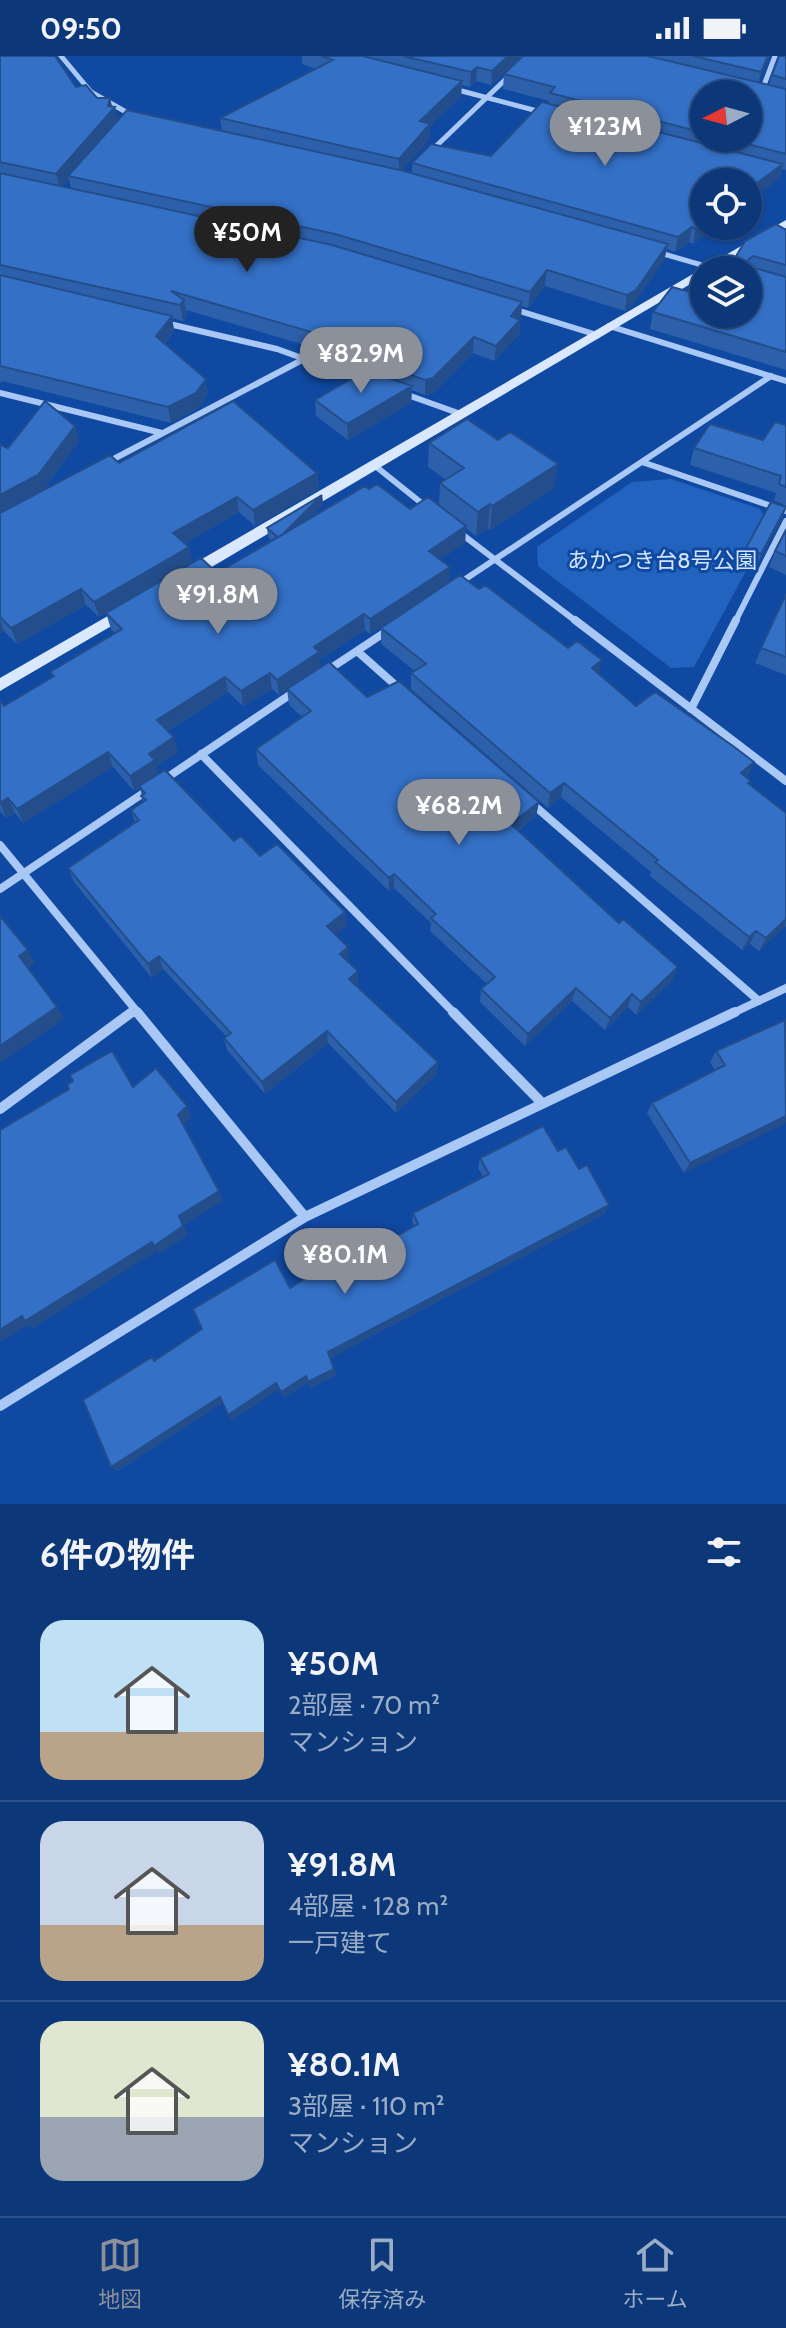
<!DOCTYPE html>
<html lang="ja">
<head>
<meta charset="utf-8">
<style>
  body { margin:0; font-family:Cabin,"Noto Sans JP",sans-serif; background:#153f7e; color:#f1f3f6; height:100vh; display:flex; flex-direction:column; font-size:30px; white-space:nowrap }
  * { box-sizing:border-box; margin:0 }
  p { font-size:26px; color:#9aacc6 }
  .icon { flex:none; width:44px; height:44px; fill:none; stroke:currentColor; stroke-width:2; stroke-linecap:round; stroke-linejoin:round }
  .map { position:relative; height:1448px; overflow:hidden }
  .drawer { display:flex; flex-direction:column; background:#0c3779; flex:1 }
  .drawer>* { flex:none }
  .needle { width:52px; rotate:264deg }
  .tools { position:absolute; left:690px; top:24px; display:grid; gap:16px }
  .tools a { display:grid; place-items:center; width:72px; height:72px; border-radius:50%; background:#0c3779; box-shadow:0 2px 6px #0004,0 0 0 2px #2c518a; font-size:40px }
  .price { position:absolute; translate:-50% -68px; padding:0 18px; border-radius:28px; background:#8c9099; color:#fff; font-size:26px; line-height:52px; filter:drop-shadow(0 2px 4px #0008) }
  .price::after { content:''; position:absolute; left:50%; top:48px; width:24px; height:18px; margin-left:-12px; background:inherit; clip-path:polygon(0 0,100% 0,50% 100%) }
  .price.active { background:#222; color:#fff }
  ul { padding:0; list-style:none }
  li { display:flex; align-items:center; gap:24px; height:200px; padding:0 40px }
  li+li { border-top:2px solid #2c518a }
  li span { display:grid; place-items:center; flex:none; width:224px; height:160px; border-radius:24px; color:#555 }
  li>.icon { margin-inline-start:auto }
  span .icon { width:96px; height:96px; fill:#fffc; stroke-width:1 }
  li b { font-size:34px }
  h2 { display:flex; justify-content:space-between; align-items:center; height:96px; padding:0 40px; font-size:34px }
  .status { display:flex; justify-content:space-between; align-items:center; height:56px; padding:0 40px; background:#0c3779; direction:ltr }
  .status svg { height:22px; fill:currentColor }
  .tabs { display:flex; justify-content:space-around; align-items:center; height:112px; border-top:2px solid #2c518a; background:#0c3779; font-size:22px; color:#9aacc6 }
  .tabs a { display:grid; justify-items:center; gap:4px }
  .tabs .active { color:#8c9099 }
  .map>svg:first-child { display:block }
  .green { fill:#2363c0 }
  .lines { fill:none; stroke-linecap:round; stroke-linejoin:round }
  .street-far3 { stroke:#a9c8f5; stroke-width:5 }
  .street-far2 { stroke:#a9c8f5; stroke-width:6 }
  .street-far1 { stroke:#a9c8f5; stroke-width:8 }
  .street { stroke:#a9c8f5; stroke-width:10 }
  .secondary { fill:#dae8fe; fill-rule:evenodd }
  .wall { fill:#2d60aa; fill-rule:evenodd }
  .shaded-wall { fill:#244e8b }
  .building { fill:#3470c6; stroke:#244e8b; stroke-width:2 }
  .labels { text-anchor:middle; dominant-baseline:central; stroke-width:6; stroke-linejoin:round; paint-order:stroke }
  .park-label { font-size:22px; fill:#d3e4fe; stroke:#1049a1 }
</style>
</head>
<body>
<div class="status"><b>09:50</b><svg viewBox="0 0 49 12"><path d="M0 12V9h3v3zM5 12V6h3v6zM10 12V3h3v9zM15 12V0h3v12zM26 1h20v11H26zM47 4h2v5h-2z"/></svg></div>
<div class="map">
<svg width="786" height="1448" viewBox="0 0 786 1448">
  <rect width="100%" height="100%" fill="#1049a1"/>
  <!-- green -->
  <path class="green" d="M671,423L760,453L770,471L694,611L671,612L538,510L537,491L632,426Z"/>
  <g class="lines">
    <!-- street-far3 -->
    <path class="street-far3" d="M61,0L91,36L133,60
      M454,33L545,57
      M761,37L775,0
      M430,96L510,19
      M657,196L719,214"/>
    <!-- street-far2 -->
    <path class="street-far2" d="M513,253L594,278
      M165,267L277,293L363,324
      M609,270L786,325
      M0,337L162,377
      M402,337L458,357
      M642,406L786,455
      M106,407L304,303
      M374,409L429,453
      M459,476L577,566
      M458,528L771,320
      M735,566L786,465"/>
    <!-- street-far1 -->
    <path class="street-far1" d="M575,564L786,725
      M357,595L401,634
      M325,616L390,573
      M691,653L736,564
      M201,698L455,958
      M162,725L297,634
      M529,745L759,945
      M0,789L139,958
      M0,833L151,732
      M129,958L135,954
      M731,958L786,932"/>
    <!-- street -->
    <path class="street" d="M137,956L305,1161
      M453,956L542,1047
      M0,1053L132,956
      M0,1350L305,1161L735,956"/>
    <!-- secondary -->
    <path class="secondary" d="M786,164V172L713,214H704V220L193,522H183L181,518L183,514Z
      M127,549L134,554L132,558L0,635V622Z"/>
  </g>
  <!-- wall -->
  <path class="wall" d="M0,0L76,31L115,51L117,65L222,74L220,62L316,13L302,8V0H770L759,26L769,29L772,19L786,0V114L782,113L779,123L704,170H716L693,188L689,186L675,196L667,193L664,204L633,249L625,255L545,230L528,252L522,250L519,279L494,305L473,297L432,338L425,339L412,334L411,347L348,384L316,360L315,344L380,319V311L186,254L187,260L183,265L172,262L174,275L165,287L208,338L198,352L171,367L2,325L0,327ZM513,10L504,18L503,33L549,45V48L491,100L412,107V117L402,114L430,83V70L461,40L462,29L470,31L476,25L491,29ZM704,38L748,82H704ZM69,123L71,133L62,131Z
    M786,174V314L650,273L653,256L704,258L728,214Z
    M786,369V450L774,444L776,437L690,409L694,392L763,384Z
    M75,370L79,385L43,434L119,407L317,417L319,433L255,470L239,456L185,487L189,491L192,507L99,561L86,549L17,588L4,575L0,577V389L8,392Z
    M429,387L554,432L490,474L488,472L476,480L466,472L465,487L440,503L449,526L479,533L599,618L636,650L748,721H747L751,725L749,728L786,757V871L785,870L759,895L750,888L742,894L650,820L651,816L561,741L548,752L411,633V617L415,615L381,588V572L417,548L370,578L365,574L319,604L320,612L279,639L272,633L243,650L228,636L168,675L178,696L156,710L158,718L234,785L260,800L345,856L346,870L335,878L349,904L348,906L358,928L356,930L437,1018L396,1057L328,987L265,1038L227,994L224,982L226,980L163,913L152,922L74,826L68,812L135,767L131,754L143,746L140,732L134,735L113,711L23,767L15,757L6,762L0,755V645L4,650L52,621L50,616L115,577L111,573L106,557L217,517L272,485L268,481L267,472L322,439L323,448L307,464L369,433L410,453L439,449L440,427L445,423L428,411Z
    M786,451L783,460L758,507L743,501L746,492Z
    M786,474V519L769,511L775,495Z
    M786,538V619L755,607Z
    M287,633L367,641L539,746L536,760L518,775L673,924L636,959L628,951L605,974L572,945L525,990L480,946L481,933L487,928L430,875L431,867L394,832L389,835L258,709L256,693L302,661L289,649Z
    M785,964L684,1117L647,1057L652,1047L715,1014L710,1006L716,995Z
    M558,1095L579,1113L609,1149L604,1158L330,1302L336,1319L310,1332L308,1326L284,1342L279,1333L232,1364L222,1347L117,1415L111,1411L155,1305L290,1232L367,1197L414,1170L412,1166L413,1157L483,1121L478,1112L480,1102Z"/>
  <!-- shaded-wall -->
  <path class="shaded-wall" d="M508,0H524L491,29L492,15Z
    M768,0H770L757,31L761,16Z
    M477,11L476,25L470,31L471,16Z
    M462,25L461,40L430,70V83L399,118V103L420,65Z
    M110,42L113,54L115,51L118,66L68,120L69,123L60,133L56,118L108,50Z
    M783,108L779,123L748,146V134Z
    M704,167V170H716L693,188L696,173Z
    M692,171L689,186L675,196L678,181Z
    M668,188L664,204L633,249L625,255L627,239Z
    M547,214L545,230L528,252L530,236Z
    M184,244L187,260L183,265L180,249Z
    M522,246L521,262L514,270L520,264L519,279L494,305L496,290L511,260Z
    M172,260L174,275L158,295L156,280Z
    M474,281L473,297L432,338L425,339V324Z
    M206,323L208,338L198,352L171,367L168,351Z
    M412,330L411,347L348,384L347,368Z
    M75,370L79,385L43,434L0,457V439Z
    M558,408L554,432L490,474L492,450Z
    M317,417L319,433L255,470L253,454Z
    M322,439L323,448L280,491L279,482Z
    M237,441L239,456L176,492L173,477Z
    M490,448L488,472L476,480L478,456Z
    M786,451L783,460L758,507L761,498Z
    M466,470L465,487L428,511L429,495Z
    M189,491L192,507L99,561L94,546Z
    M450,511L449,527L370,578V563Z
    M81,533L86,549L17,588L11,572Z
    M364,558L365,574L319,604L320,612L279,639L277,624L314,591Z
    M0,564L4,575L0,577Z
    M602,604L599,620L592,612Z
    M270,617L272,633L243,650L241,635Z
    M225,621L228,636L161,679L157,664Z
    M174,681L178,696L156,710L159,719L134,735L130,720L149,698Z
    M108,696L113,711L23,767L17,753Z
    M754,706L748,721L735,731L741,717Z
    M564,727L561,741L548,752L550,737Z
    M8,742L15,757L6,762L0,747Z
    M539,746L536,760L508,782L511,768Z
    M394,818V832L389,835V822Z
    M345,856L346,870L328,884L327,870Z
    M786,863L785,870L759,895L766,882Z
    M756,875L750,888L742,894L749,881Z
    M348,891L349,904L341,912L340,898Z
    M28,894L35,907L26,913L19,900Z
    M159,900L163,913L152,922L148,908Z
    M678,911L673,924L636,959L641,946Z
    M358,915V928L350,936L349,923Z
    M576,932L572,945L525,990L528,978Z
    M632,938L628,951L605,974L610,962Z
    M57,951L64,963L0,1007V990Z
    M327,975L328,987L265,1038L262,1026Z
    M438,1006L437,1018L396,1057V1046Z
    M187,1050L192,1061L182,1070L178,1059Z
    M786,1060V1067L684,1117L690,1107Z
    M219,1135L223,1145L184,1169L188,1179L159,1198L157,1195L33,1272L29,1269L0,1286V1274Z
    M609,1149L604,1158L330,1302L328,1296Z
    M334,1313L336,1319L310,1332L308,1326Z
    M306,1320L308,1326L284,1342L281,1336Z
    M276,1327L279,1333L232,1364L228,1359Z
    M220,1341L224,1346L117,1415L111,1411Z"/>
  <!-- building -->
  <path class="building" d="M0,0H55L76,31L86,29L97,42H110L108,50L115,51L56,118L0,106Z
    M321,0H363L462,25L420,65L430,68L399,103L220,62L333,4Z
    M403,0H508L492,15L477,11L471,16Z
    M523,0H648L786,33V98L725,82H748V38H704V77L550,37L555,31L504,18Z
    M693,0H768L761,16Z
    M779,0H786V23L772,19Z
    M542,46L783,108L748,134V126H704V167L696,173L692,171L678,181L412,107L431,88L491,100Z
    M127,54L400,114L668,188L636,234L627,239L547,214L530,236L335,178L68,120Z
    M0,117L332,189L522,246L511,260L520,264L496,290L474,281L433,322L425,324L379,308L393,300L171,235L184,244L180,249L0,209Z
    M776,168L786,174V209L753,200L747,205L751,211L786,221V296L653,256L672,231L704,240V258H748V214H728L745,185Z
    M0,219L172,260L156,280L206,323L196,337L168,351L0,310Z
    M366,314L412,330L347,368L315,344Z
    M45,345L75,370L38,419L0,439V389L8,392Z
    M233,345L317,417L253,454L237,441L173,477L189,491L94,546L81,533L11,572L0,561V457L110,399L119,407Z
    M467,363L498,384L510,376L558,408L492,450L490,448L478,456L440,427L464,412L429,387Z
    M775,366L786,369V431L779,428L781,420L694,392L710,368L763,384Z
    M377,428L410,453L428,441L466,470L429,495L450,511L370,563L364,558L314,591L319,596L277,624L270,617L241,635L225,621L157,664L174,681L149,698L155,704L130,720L108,696L17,753L8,742L0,747V645L4,650L54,620L50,616L122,573L106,557L201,502L217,517L365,430L369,433Z
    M322,439L283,478L278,481L267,472Z
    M771,446L786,451L761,498L746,492Z
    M786,474V500L775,495Z
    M460,519L479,533L485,529L568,592L577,585L602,604L592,612L636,650L655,636L733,690L754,706L741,717L751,725L748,727L786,757V863L766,882L756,875L749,881L655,806L658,804L564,727L550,737L411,617L426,608L381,572Z
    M786,538V601L761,592Z
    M329,606L367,641L399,625L539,746L511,768L619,867L623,863L678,911L641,946L632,938L610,962L576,932L528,978L481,933L495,921L431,862L436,858L394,818L389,822L256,693L311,655L287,633Z
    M165,714L234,785L241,780L260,800L277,788L345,856L327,870L348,891L340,898L358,915L349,923L438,1006L396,1046L327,975L262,1026L224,982L231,977L159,900L148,908L68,812L139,764L131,754L146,744L141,740L145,737L139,730Z
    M0,860L28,894L19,900L57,951L0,990Z
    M785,964L786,1060L690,1107L652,1047L725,1009L716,995Z
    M112,995L133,1031L156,1012L187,1050L178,1059L219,1135L179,1160L183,1170L154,1190L152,1186L25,1265L22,1260L0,1274V1074L69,1033L67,1029L73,1025L70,1019Z
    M543,1070L558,1095L566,1091L579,1113L587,1109L609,1149L328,1296L334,1313L308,1326L306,1320L281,1336L276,1327L228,1359L220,1341L111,1411L83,1344L152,1301L154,1305L202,1273L193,1253L275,1204L290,1232L361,1187L367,1197L418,1168L413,1157L489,1118L480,1102Z"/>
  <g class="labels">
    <!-- park labels -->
    <g class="park-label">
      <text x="662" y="504">あかつき台8号公園</text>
    </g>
  </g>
</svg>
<div class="tools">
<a><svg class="needle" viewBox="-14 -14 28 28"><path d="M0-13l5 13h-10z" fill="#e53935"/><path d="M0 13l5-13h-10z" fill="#9aacc6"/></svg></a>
<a><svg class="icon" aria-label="locate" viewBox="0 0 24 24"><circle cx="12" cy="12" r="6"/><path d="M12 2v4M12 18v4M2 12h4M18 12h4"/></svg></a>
<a><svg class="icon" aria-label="layers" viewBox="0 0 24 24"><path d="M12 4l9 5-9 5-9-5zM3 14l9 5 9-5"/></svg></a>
</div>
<b class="price" style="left:605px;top:112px">¥123M</b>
<b class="price active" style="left:247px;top:218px">¥50M</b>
<b class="price" style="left:361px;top:339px">¥82.9M</b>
<b class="price" style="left:218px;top:580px">¥91.8M</b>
<b class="price" style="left:459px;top:791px">¥68.2M</b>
<b class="price" style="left:345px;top:1240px">¥80.1M</b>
</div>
<section class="drawer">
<h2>6件の物件<svg class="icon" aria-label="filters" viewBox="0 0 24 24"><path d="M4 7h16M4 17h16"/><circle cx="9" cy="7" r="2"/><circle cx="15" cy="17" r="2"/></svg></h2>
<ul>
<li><span style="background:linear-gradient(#bfe0f5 70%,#b9a48a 0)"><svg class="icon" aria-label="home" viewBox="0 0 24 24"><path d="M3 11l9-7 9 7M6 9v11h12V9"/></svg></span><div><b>¥50M</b><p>2部屋 · 70 m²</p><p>マンション</p></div></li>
<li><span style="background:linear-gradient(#c9d6e8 65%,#b9a48a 0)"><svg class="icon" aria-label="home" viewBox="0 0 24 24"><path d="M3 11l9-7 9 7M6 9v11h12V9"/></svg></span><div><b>¥91.8M</b><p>4部屋 · 128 m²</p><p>一戸建て</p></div></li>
<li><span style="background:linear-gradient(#dfe7d0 60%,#9aa5b1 0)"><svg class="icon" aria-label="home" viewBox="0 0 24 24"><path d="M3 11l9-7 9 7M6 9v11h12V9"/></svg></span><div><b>¥80.1M</b><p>3部屋 · 110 m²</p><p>マンション</p></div></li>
</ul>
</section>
<nav class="tabs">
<a class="active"><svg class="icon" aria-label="map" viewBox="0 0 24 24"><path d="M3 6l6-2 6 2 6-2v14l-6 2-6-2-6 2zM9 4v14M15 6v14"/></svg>地図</a>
<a><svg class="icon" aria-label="saved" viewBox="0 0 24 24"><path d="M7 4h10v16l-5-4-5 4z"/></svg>保存済み</a>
<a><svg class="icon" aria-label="home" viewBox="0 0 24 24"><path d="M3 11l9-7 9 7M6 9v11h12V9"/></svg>ホーム</a>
</nav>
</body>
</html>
